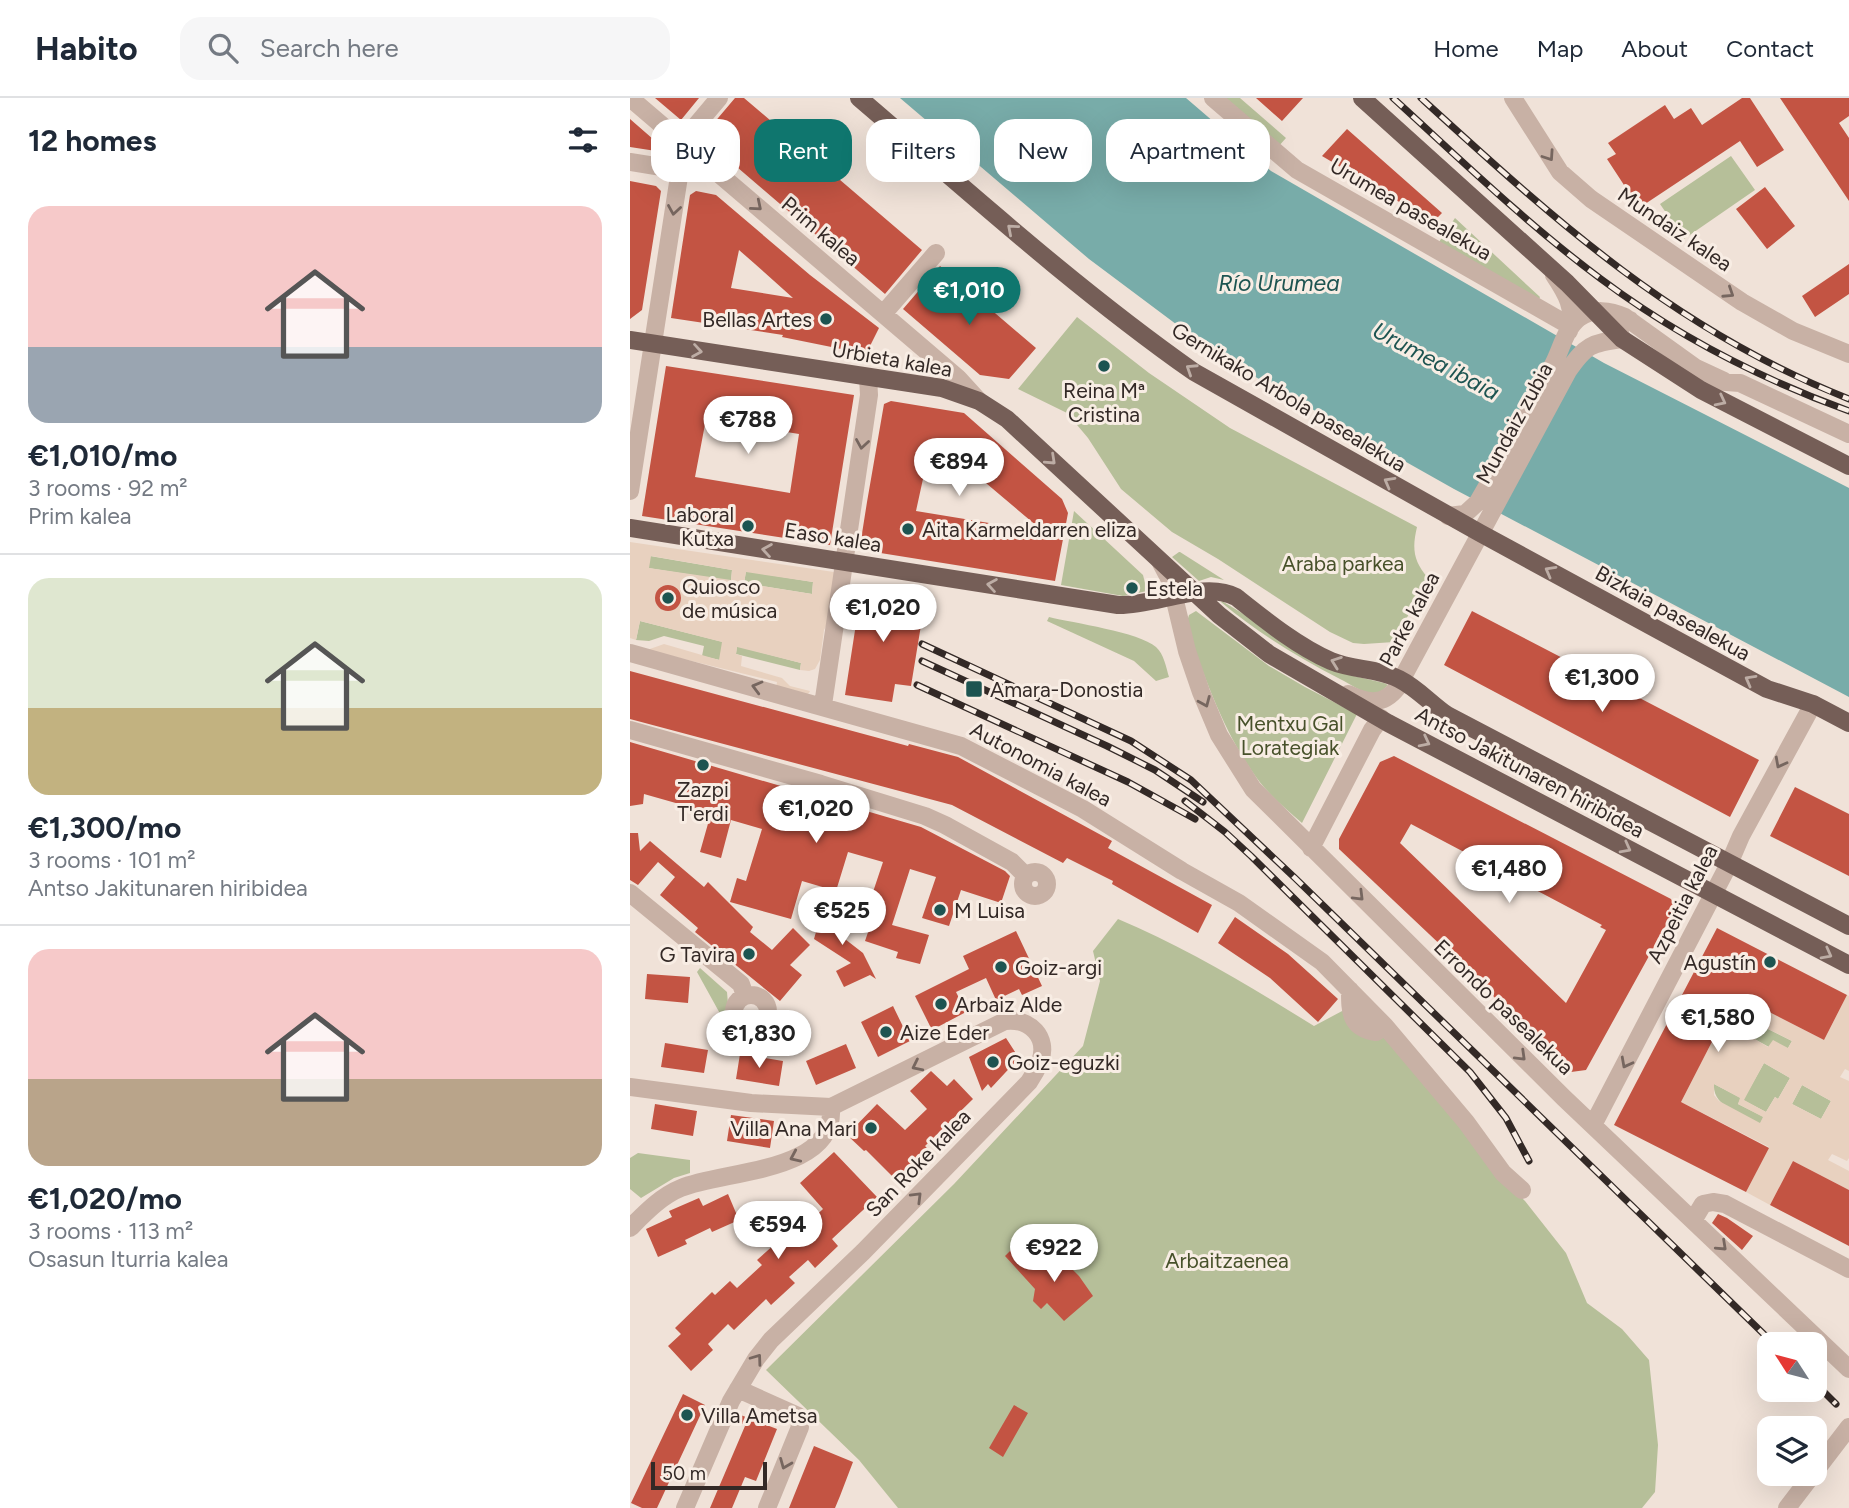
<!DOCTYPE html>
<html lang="en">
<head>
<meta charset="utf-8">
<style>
  body { margin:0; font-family:Figtree,sans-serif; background:#f6f6f7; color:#1f2937; height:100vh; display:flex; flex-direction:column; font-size:26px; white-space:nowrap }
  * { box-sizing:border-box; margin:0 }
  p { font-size:23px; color:#747a83 }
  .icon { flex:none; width:38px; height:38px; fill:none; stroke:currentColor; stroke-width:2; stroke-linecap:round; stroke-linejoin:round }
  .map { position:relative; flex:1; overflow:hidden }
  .details { display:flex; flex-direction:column; background:#fff; width:630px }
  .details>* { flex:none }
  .hud { position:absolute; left:21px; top:21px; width:665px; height:63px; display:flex; gap:14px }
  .needle { width:46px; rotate:306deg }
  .buttons { position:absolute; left:1127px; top:1234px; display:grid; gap:14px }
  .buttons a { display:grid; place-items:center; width:70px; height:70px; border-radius:14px; background:#fff; box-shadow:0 7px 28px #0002; font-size:35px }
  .scale { position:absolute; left:21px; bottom:18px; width:116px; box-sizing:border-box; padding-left:7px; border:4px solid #332926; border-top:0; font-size:19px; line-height:24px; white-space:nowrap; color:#332926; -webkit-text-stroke:5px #f8ede4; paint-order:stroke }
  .price { position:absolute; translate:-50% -60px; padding:0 16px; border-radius:24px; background:#fff; color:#222; font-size:23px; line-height:46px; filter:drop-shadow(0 2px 4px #0008) }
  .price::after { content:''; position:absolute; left:50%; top:42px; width:21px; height:16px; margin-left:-10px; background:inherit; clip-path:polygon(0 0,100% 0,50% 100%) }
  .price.current { background:#0f766e; color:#fff }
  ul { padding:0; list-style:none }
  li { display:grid; align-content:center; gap:14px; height:371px; padding:0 28px }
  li+li { border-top:2px solid #e0e1e3 }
  li span { display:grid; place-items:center; height:217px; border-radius:21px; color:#555 }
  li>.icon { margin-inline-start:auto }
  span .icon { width:126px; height:126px; fill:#fffc; stroke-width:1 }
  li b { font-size:30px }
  h2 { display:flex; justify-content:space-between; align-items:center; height:84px; padding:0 28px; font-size:30px }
  .chip { padding:0 24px; border-radius:21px; background:#fff; box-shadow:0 7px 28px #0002; font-size:24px; line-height:63px }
  .chip.current { background:#0f766e; color:#fff }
  header { display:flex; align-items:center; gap:42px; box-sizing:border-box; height:98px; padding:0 35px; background:#fff; border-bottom:2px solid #e0e1e3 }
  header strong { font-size:33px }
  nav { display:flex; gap:38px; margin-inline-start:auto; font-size:24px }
  .search { width:490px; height:63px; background:#f6f6f7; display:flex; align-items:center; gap:18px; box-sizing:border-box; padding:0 24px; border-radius:21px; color:#747a83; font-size:26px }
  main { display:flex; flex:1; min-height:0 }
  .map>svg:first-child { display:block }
  .green { fill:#b6bf99 }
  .plaza { fill:#e8d1bf; fill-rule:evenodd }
  .water { fill:#78aca9 }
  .building { fill:#c35443; fill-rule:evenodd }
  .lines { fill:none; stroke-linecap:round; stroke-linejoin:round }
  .minor { stroke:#c8b1a5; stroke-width:18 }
  .major { stroke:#755e57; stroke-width:18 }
  .rail-casing { stroke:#332926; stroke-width:7 }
  .rail { stroke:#f8ede4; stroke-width:4.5; stroke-dasharray:13; stroke-linecap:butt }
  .oneway { stroke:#76665f }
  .oneway2 { stroke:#bdada5 }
  .poi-dot { fill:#1d5451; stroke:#f8ede4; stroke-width:2.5 }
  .labels { text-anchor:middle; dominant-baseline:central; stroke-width:6; stroke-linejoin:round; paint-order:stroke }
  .street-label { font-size:21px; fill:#332926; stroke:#f8ede4 }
  .poi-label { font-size:21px; fill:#332926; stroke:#f8ede4; text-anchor:start }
  .park-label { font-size:21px; fill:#47512a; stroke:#f8ede4 }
  .water-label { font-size:23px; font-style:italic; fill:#1d5451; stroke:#f8ede4 }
</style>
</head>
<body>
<header>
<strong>Habito</strong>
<div class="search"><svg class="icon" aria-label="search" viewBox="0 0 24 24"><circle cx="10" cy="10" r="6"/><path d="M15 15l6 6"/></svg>Search here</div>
<nav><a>Home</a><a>Map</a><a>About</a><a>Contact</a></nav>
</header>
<main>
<section class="details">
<h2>12 homes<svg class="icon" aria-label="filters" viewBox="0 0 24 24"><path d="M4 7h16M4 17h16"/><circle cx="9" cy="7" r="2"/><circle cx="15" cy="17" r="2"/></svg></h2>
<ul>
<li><span style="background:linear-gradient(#f6c9c9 65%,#9aa5b1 0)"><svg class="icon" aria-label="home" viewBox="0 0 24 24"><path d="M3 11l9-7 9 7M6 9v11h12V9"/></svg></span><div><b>€1,010/mo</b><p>3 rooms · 92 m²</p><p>Prim kalea</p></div></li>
<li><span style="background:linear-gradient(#dfe7d0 60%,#c2b280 0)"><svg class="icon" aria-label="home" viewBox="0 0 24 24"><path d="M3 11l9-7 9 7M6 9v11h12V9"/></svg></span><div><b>€1,300/mo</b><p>3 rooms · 101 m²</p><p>Antso Jakitunaren hiribidea</p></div></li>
<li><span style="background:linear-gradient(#f6c9c9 60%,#b9a48a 0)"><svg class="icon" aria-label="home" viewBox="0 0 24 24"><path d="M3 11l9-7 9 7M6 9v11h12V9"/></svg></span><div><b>€1,020/mo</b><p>3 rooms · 113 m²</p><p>Osasun Iturria kalea</p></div></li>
</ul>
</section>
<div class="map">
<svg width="1219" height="1410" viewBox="0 0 1219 1410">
  <rect width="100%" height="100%" fill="#f0e2d8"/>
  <!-- green -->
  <path class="green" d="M590,0H610L656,40L647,50Z
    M1101,58L1125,92L1054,141L1030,106Z
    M825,120L910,199L908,203L807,147Z
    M447,219L519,275L600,330L787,429C782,450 783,463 798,480L764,544L734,546L723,545L700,534L588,461L542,434L491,391L458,340L437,315L388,291Z
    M444,413L513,477L517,493L493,498L431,487Z
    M549,454H550L594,482L581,479L569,483L542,459Z
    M20,458L102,472L101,483L18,470Z
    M116,473L183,484L182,496L114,485Z
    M592,503L711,575L754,585L758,587C754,591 751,595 744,595C732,596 721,586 710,581C667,559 628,535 591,504Z
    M566,513L639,568L675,589L727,616L672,725C656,711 639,697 626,679C593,633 575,580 556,527L559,517Z
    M419,519C443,525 509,534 526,549C534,556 536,569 539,579L526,583L504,563L417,523Z
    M10,523L93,544L90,562L72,558L74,548L34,538L19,543L6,542Z
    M107,548L171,565L170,572L106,556Z
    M488,821C557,850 621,889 684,928L714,912L756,939L830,1026L859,1068L895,1103L936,1155L957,1205L992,1231L1019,1262L1028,1347L1025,1394L1012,1410H268L229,1362L136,1272L324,1086L453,948L470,883L463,853Z
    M70,870L97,894L99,918L93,921L67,874Z
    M1121,927L1134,929L1162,943L1158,950L1139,949L1110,933Z
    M1134,965L1160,980L1148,1001L1145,999L1136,1014L1113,1002Z
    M1084,986L1111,1000L1108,1006L1134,1019L1130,1026C1113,1017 1082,1009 1084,986Z
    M1172,987L1201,1003L1191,1021L1162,1006Z
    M8,1055L60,1062V1075L44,1080L11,1100L0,1091V1060Z"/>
  <!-- plaza -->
  <path class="plaza" d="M0,444L204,474L206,477L198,525L194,532L190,562L185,571L179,573L170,572L171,565L107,549L106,556L112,558L111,568L152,580L160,588L180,593L179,595L176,597L146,590L147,584L17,552L34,546L89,562L92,544L10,523L6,542L0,540ZM21,458L102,472L101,482L19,470ZM116,474L183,484L182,496L114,485ZM41,487L50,493L51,503L45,511L33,512L26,504V495L32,488Z
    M1106,897L1194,942L1217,897L1219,898V973L1215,971L1210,979L1219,983V1060L1217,1063L1202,1056L1198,1062L1219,1073V1092L1163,1063L1140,1107L1116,1094L1139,1049L1051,1004ZM1121,927L1134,929L1162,943L1158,950L1143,942L1138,949L1111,933ZM1134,965L1160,980L1148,1001L1145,999L1136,1014L1114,1002ZM1084,986L1110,1000L1108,1006L1133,1019L1130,1025L1089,1003L1084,997ZM1172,987L1201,1003L1191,1021L1162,1006Z"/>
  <!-- water -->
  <path class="water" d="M270,0H556L641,73L974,265L1219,390V599L824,391L590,259L459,161Z"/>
  <!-- building -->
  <path class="building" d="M25,0H69L51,22Z
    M105,0H114L292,152L255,196L72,39Z
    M626,0H673L652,23Z
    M1112,0H1120L1154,52L1127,69L1110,43L1009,110L977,61L986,56L978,45L1035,7L1044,21L1061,10L1072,27Z
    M1150,0H1219V18L1209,25L1219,40V103Z
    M0,21L39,55L0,49Z
    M717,31L812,115L803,124L692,58Z
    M0,83L26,88L31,93L12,212L0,221Z
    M1135,89L1165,128L1137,151L1106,111Z
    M66,93L86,97L180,177L249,230L236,256L152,239L153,237L41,220L60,97ZM109,152L125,166L163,200L101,190Z
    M1219,166V196L1185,219L1172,198Z
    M310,168L406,250L379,281L350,277L273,211Z
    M36,268L224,297L200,447L12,418ZM76,321L169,336L160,395L65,379Z
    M261,303L334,315L432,401L438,415L425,483L238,453L231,442L237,404L254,306ZM298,358L331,364L414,434L286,413Z
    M25 500a13 13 0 1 1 26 0a13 13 0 1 1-26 0Z
    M232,487L279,494L276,512L293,515L281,588L265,586L262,604L215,597Z
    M842,513L1129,662L1100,719L814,567Z
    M0,573L278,648L279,646L328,659L482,743L478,750L582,807L568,835L482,786L483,783L437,760L433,765L322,707L0,621Z
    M0,644L291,729L375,773L380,778L371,805L331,792L319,828L292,820L306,779L280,771L262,827L299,837L290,866L266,860L268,854L235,843L248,805L240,803L253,764L218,754L206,793L172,783L161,821L100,804L107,780L116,783L132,731L101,722L91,760L70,754L81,715L14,696L13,706L0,708Z
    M764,658L1041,801L1045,811L956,972L941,974L817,853L709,751V741L750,664ZM781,726L972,827L970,829L976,832L936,905L770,745Z
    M1165,689L1219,716V778L1140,738Z
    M0,735H8L10,753L20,743L74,789L78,784L123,829L120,834L142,852L163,830L180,847L160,867L172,877L150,903L65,834L68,830L30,797L45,779L28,764L8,787L0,782Z
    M193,809L216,816L211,838L233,855L246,881L240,877L214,889L206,873L221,865L184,841Z
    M605,819L658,856L708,901L688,924L640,880L588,845Z
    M1087,830L1217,897L1194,942L1106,897L1051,1004L1139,1050L1116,1094L984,1027Z
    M386,833L412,888L392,897L389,891L366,902L356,880L326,894L336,914L302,932L285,898L339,871L333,858Z
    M17,876L60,879L58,905L15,901Z
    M263,908L280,943L248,959L231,924Z
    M376,940L389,960L361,990L358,986L352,993L339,959Z
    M35,945L78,952L74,975L31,969Z
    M216,946L226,970L186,987L176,963Z
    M110,956L153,963L149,988L106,981Z
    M301,973L317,988L324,981L343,1001L295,1048L300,1053L268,1084L236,1052L234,1053L217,1037L247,1006L275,1032L297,1011L280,993Z
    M25,1006L67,1013L63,1038L21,1031Z
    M101,1017L144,1023L140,1050L97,1043Z
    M204,1054L247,1099L202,1141L208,1148L185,1170L178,1162L159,1179L165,1185L141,1207L136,1201L104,1232L98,1226L78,1246L83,1252L61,1273L38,1248L51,1236L45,1230L82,1194L85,1197L100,1183L107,1190L132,1167L127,1162L164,1129L168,1134L193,1111L170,1085Z
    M1163,1063L1219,1092V1148L1140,1107Z
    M98,1096L109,1122L82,1134L80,1130L55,1142L57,1146L28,1159L16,1131L42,1119L39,1113L69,1100L73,1108Z
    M1088,1116L1097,1120L1123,1138L1112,1152L1082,1125Z
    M381,1152L400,1169L420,1152L437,1170L439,1168L449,1178L463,1198L434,1223L417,1205L411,1211L403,1203L405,1191L375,1158Z
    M53,1296L75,1307L27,1410H12L1,1405Z
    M384,1307L398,1315L373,1359L359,1350Z
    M108,1316L147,1331L126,1383L115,1379L102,1410H80L115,1328L106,1319Z
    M184,1348L223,1364L210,1398L205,1410H159Z"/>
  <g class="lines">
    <!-- minor -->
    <path class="minor" d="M0,0L328,280L349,303
      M583,0L667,72L933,224
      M883,0L930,74L961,101L1112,204L1163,233L1219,256
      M0,64L50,72
      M924,177C936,195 946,211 939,233
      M253,216L306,155
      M1083,283L1110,285L1219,336
      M0,393L50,72L52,44L89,0
      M818,418L835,416L848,404C874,359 899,313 923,267C931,252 935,231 949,220C963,210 980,212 995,219L1066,270L1094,283
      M531,465L540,482L557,553L571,594L589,637L623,691L934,1000L1219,1271
      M0,555L331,648L453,711L552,773L609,805L692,864L755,928L836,1024L873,1075L892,1092
      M718,596C737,605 753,608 767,590L938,273C956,247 961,245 992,241L988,229L993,223L1000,222
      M193,607L239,297L238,279
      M0,632L191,686L295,718L315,727L382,764L395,777
      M681,750L742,632L751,620
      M393 786a12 12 0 1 1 24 0a12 12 0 1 1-24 0Z
      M0,795L111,886L115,898
      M720,892C720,914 720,930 746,934L755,928
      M104 914a17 17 0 1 1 34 0a17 17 0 1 1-34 0Z
      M0,989L121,1005L201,1009L375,923C400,920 419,939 410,964C407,971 403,978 399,984L233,1154L141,1242L126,1261L101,1303L55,1410
      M963,1027L1099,766L1111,738L1183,606
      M1064,1121L1073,1106L1083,1104L1095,1106L1219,1171
      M0,1130C15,1115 31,1098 51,1090C95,1072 206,1075 201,1009
      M108,1291L168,1318L170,1329L137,1410
      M1157,1410L1219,1329"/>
    <!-- major -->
    <path class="major" d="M229,0C339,94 446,191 564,274L850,435L1137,591L1183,606L1219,625
      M732,0L937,185L992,241L1071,292L1219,368
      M0,242L312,290L349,303L377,321L589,517L639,556L758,625L1219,867
      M0,430L488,507C525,508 574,482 606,499C635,522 667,548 701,563C722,572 748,570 769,581C787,590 801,606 817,617L1219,828"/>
    <!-- rail casing -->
    <g class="rail-casing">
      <path id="rail" d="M763,0C831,62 897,126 971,181C1047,238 1131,281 1219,313
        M791,0C926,123 1045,232 1219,301
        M292,546L501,643L561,682L665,780L1144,1246
        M292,563L477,648L525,672L573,704
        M287,587L498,684L565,721
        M555,703L595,734L621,758L840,974L876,1020L899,1063
        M1185,1285L1206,1306"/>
    </g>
    <!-- rail -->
    <use href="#rail" class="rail"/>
  </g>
  <!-- one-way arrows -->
  <defs><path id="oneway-chevron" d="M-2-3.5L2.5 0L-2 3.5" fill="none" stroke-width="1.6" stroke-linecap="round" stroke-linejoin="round" transform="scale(1.75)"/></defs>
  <g class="oneway">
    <use href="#oneway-chevron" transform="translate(919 58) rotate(56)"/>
    <use href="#oneway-chevron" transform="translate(127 108) rotate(40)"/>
    <use href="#oneway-chevron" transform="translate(44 112) rotate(99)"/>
    <use href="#oneway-chevron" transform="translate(1099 195) rotate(33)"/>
    <use href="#oneway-chevron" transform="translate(232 346) rotate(99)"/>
    <use href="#oneway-chevron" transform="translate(127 589) rotate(-165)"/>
    <use href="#oneway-chevron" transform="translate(575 604) rotate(67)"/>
    <use href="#oneway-chevron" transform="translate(1150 665) rotate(118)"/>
    <use href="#oneway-chevron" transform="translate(729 798) rotate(45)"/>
    <use href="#oneway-chevron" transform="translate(891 958) rotate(44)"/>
    <use href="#oneway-chevron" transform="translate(996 965) rotate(118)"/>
    <use href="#oneway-chevron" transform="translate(287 968) rotate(154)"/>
    <use href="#oneway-chevron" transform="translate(165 1059) rotate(156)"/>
    <use href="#oneway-chevron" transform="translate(287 1099) rotate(-45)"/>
    <use href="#oneway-chevron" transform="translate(1092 1148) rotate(43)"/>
    <use href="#oneway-chevron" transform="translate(127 1261) rotate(-54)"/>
    <use href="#oneway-chevron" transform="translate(155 1366) rotate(112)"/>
  </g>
  <g class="oneway2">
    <use href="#oneway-chevron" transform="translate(382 131) rotate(-139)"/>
    <use href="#oneway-chevron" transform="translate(67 253) rotate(9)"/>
    <use href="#oneway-chevron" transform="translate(561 271) rotate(-147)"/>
    <use href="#oneway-chevron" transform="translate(1091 303) rotate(27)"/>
    <use href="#oneway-chevron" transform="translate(421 362) rotate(43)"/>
    <use href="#oneway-chevron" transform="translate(759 384) rotate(-151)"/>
    <use href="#oneway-chevron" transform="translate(137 452) rotate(-171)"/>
    <use href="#oneway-chevron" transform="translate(920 473) rotate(-151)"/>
    <use href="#oneway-chevron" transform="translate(362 487) rotate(-171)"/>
    <use href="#oneway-chevron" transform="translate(706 564) rotate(-160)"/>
    <use href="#oneway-chevron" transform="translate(1120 582) rotate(-151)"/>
    <use href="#oneway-chevron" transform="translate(795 644) rotate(27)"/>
    <use href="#oneway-chevron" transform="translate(996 750) rotate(28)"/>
    <use href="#oneway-chevron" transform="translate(1197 856) rotate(28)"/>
  </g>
  <!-- markers -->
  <g class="poi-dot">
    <circle cx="196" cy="221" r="7"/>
    <circle cx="474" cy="268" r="7"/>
    <circle cx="118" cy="428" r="7"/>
    <circle cx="278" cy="431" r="7"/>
    <circle cx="502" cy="490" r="7"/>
    <circle cx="38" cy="500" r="7"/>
    <rect x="335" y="582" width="18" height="18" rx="3.5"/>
    <circle cx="73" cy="667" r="7"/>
    <circle cx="310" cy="812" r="7"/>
    <circle cx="119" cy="856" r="7"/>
    <circle cx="1140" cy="864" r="7"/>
    <circle cx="371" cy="869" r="7"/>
    <circle cx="311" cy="906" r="7"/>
    <circle cx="256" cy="934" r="7"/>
    <circle cx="363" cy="964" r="7"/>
    <circle cx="241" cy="1030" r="7"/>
    <circle cx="57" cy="1317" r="7"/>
  </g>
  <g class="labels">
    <!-- street labels -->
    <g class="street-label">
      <text transform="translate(781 111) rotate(30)">Urumea pasealekua</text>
      <text transform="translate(1045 131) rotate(34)">Mundaiz kalea</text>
      <text transform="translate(191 133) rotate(40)">Prim kalea</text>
      <text transform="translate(262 261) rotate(10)">Urbieta kalea</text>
      <text transform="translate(659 299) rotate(31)">Gernikako Arbola pasealekua</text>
      <text transform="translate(884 325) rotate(-61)">Mundaiz zubia</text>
      <text transform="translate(203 439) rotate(9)">Easo kalea</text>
      <text transform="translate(1043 515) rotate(29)">Bizkaia pasealekua</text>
      <text transform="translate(779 521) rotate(-62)">Parke kalea</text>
      <text transform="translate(411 666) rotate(28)">Autonomia kalea</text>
      <text transform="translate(900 674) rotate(28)">Antso Jakitunaren hiribidea</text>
      <text transform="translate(1052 806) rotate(-63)">Azpeitia kalea</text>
      <text transform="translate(874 909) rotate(44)">Errondo pasealekua</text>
      <text transform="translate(288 1065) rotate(-46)">San Roke kalea</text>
    </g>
    <!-- poi labels -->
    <g class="poi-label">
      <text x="182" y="221" text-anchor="end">Bellas Artes</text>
      <text x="474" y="292" text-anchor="middle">Reina Mª<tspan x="474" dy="24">Cristina</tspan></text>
      <text x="104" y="416" text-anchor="end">Laboral<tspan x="104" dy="24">Kutxa</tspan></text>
      <text x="292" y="431">Aita Karmeldarren eliza</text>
      <text x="52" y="488">Quiosco<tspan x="52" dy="24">de música</tspan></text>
      <text x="516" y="490">Estela</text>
      <text x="360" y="591">Amara-Donostia</text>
      <text x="73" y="691" text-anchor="middle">Zazpi<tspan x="73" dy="24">T'erdi</tspan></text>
      <text x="324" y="812">M Luisa</text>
      <text x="105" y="856" text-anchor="end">G Tavira</text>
      <text x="1126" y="864" text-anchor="end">Agustín</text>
      <text x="385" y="869">Goiz-argi</text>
      <text x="325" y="906">Arbaiz Alde</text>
      <text x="270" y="934">Aize Eder</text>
      <text x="377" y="964">Goiz-eguzki</text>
      <text x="227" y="1030" text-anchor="end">Villa Ana Mari</text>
      <text x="71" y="1317">Villa Ametsa</text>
    </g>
    <!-- park labels -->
    <g class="park-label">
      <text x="713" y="465">Araba parkea</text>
      <text x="660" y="625">Mentxu Gal<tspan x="660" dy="24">Lorategiak</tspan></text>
      <text x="597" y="1162">Arbaitzaenea</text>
    </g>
    <!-- water labels -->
    <g class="water-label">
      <text x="649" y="185">Río Urumea</text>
      <text transform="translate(806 263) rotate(28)">Urumea ibaia</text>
    </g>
  </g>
</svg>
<div class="buttons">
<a><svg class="needle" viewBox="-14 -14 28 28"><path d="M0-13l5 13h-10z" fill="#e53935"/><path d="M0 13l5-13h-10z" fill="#747a83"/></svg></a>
<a><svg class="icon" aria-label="layers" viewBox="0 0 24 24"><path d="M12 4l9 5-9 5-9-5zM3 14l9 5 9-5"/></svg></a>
</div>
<div class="scale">50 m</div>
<b class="price current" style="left:339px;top:229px">€1,010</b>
<b class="price" style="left:118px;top:358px">€788</b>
<b class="price" style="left:329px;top:400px">€894</b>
<b class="price" style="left:253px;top:546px">€1,020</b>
<b class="price" style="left:972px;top:616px">€1,300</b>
<b class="price" style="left:186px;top:747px">€1,020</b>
<b class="price" style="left:879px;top:807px">€1,480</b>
<b class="price" style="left:212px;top:849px">€525</b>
<b class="price" style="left:1088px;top:956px">€1,580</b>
<b class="price" style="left:129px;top:972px">€1,830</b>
<b class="price" style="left:148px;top:1163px">€594</b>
<b class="price" style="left:424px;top:1186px">€922</b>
<div class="hud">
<a class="chip">Buy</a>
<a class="chip current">Rent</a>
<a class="chip">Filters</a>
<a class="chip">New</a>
<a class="chip">Apartment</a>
</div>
</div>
</main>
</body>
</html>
